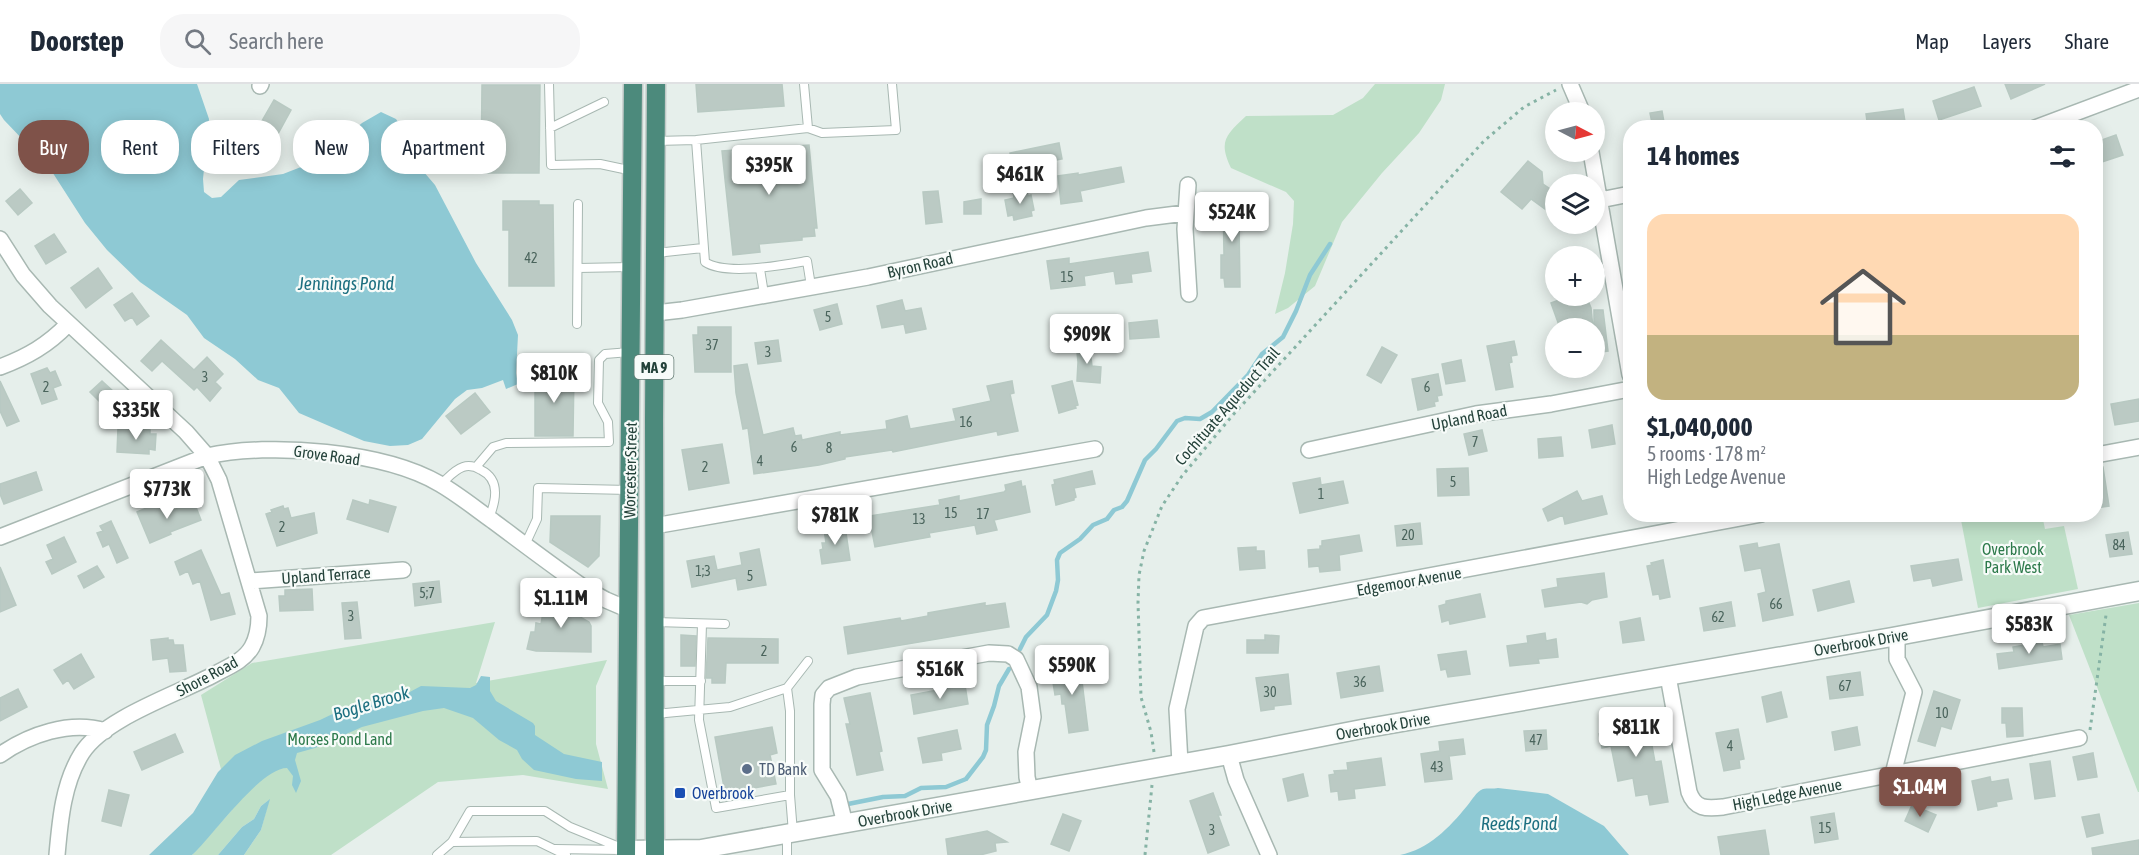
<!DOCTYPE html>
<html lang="en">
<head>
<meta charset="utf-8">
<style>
  body { margin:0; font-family:"Asap Condensed",sans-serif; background:#f6f6f7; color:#1f2937; height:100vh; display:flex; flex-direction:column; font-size:22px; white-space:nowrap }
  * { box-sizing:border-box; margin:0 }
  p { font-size:20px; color:#747a83 }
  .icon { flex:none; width:33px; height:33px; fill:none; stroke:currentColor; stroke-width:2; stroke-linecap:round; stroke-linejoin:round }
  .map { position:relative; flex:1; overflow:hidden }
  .panel { position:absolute; left:1623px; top:36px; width:480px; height:402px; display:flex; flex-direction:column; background:#fff; border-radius:24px; box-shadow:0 3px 15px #0003 }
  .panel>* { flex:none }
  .hud { position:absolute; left:18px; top:36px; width:570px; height:54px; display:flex; gap:12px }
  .needle { width:39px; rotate:96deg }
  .controls { position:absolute; left:1545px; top:18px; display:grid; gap:12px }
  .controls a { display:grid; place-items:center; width:60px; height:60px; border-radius:50%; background:#fff; box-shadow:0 3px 15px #0003; font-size:30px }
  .price { position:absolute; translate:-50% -51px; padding:0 14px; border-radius:6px; background:#fff; color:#222; font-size:20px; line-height:39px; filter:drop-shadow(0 2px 3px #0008) }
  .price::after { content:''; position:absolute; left:50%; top:36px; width:18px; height:14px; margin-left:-9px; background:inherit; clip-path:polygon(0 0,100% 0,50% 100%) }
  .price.on { background:#7f5249; color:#fff }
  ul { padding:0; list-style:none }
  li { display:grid; align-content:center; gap:12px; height:318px; padding:0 24px }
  li span { display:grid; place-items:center; height:186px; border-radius:18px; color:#555 }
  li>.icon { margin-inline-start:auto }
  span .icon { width:108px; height:108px; fill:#fffc; stroke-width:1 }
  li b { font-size:26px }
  h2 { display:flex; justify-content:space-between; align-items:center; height:72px; padding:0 24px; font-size:26px }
  .tag { padding:0 21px; border-radius:24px; background:#fff; box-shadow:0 3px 15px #0003; font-size:21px; line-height:54px }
  .tag.on { background:#7f5249; color:#fff }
  header { display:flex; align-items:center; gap:36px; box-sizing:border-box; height:84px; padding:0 30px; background:#fff; border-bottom:2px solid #e0e1e3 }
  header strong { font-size:28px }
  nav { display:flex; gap:33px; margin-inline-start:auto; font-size:21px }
  .search { width:420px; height:54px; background:#f6f6f7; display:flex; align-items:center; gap:15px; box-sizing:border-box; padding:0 21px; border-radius:24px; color:#747a83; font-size:22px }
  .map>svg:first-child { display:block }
  .green { fill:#bfe0c8 }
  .water { fill:#8ec9d4 }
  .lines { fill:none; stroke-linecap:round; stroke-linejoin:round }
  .stream { stroke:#8ec9d4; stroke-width:4.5 }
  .building { fill:#bbcac4; stroke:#b8c9c2; stroke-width:1.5 }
  .service-casing { stroke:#a8b8b2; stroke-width:10 }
  .minor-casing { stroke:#a8b8b2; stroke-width:18 }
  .tertiary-casing { stroke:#a8b8b2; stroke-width:21 }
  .trunk-casing { stroke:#c2cac8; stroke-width:21 }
  .path { stroke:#86b3a5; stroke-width:3; stroke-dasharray:3 4.5; stroke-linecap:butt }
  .service { stroke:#fff; stroke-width:8 }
  .minor { stroke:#fff; stroke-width:15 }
  .tertiary { stroke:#fff; stroke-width:18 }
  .trunk { stroke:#4c8a7c; stroke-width:18 }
  .service-dot { fill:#5c6f8a; stroke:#f7fbf9; stroke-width:2 }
  .transit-dot { fill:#1a4fb4; stroke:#f7fbf9; stroke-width:2 }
  .labels { text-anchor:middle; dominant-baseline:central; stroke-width:4.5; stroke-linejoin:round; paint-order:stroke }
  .number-label { font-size:14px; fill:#4a645c }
  .shield { fill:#f7fbf9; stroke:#637a73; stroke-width:1.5 }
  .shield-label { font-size:15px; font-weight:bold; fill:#24423a }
  .street-label { font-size:16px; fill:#24423a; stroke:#f7fbf9 }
  .park-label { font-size:16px; fill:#2d7a4b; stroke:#f7fbf9 }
  .service-label { font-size:16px; fill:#4e5e75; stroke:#f7fbf9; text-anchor:start }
  .transit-label { font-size:16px; fill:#164399; stroke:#f7fbf9; text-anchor:start }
  .water-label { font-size:18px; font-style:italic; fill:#1c6f80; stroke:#f7fbf9 }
</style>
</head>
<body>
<header>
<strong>Doorstep</strong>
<div class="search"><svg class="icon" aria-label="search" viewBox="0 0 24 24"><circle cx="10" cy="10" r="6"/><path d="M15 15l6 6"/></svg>Search here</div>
<nav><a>Map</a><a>Layers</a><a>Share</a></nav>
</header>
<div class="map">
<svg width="2139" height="771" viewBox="0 0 2139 771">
  <rect width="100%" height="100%" fill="#e6efeb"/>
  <!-- green -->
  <path class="green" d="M1375,0H1445L1441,16L1419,49L1382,89L1342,138L1315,202L1288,224L1275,230L1285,189L1293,140L1294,117L1286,108L1231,84C1218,57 1226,51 1246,32L1333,31L1363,14Z
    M1960,431H2042L2045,445L2064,442L2078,505L1978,524Z
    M2139,519V708H2138L2069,531Z
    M495,538L476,599L607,576L596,602V660L608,705L523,691L438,698L331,771H244L261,746L269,716L261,722L254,735L242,743L218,771H192L232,726L201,611L252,579Z"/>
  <!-- water -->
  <path class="water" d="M0,0H197L209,35L203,95L204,108L212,114L221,113L239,96L283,90L319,76L362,39L381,28L396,35L409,55L423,87L435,101L476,179L512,236L518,251L516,289L518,300L506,305L503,296L482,304L467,306L455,315L422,355L408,361L390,362L364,357L299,329L279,304L258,296L235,275L204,254L187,231L140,198L107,166L85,139L49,83L4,36L0,30Z
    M481,592L490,593V607L496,617L533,639L535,642V651L564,670L602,678V697L576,695L534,686L522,675L517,666L499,656L473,634L444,624L423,627L362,643L315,664L297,669L295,676L301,697L296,709L292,701L293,692L287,684C260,684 213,752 192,771H149L193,729L218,688L235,671L262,657L320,636L343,625L406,610L421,602L470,604L476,601Z
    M1498,704L1548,710L1604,742L1629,771H1400C1429,765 1449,744 1467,722C1472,716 1476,708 1483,705C1487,704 1494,705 1498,704Z
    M270,715L261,746L244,771H218L242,743L254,735L261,722Z"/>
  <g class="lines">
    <!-- stream -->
    <path class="stream" d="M1020,565L1026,553L1047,531L1056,507L1058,496L1057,476L1060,469L1080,455L1093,441L1107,435L1114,426L1122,423L1127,417L1145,376L1156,365L1177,337L1185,334L1200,335L1212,328L1248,291L1262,270L1283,253L1296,227L1310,191L1330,160
      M848,720L883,713L905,712L921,704L946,703L966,695L983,673L986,666L987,641L994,622L999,602L1009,585"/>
  </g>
  <!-- building -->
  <path class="building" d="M696,0H782L784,22L698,28Z
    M2005,0H2045L2011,15Z
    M482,1H540L539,89H481Z
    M1974,3L1981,22L1939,36L1933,17Z
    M274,16L291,26L273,59L255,49Z
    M1903,25L1906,44H1868L1866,30Z
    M1662,27L1665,44H1653L1650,29Z
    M2116,51L2123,71L2096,80V58Z
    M1059,59L1062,75L1046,78V76L1014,84L1010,69Z
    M809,61L817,144H814L815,152L802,153V156L759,160L760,168L733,171L722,67Z
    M1528,77L1542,88L1543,100L1556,109V133L1531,115L1522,125L1501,108Z
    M1121,83L1124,98L1080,107L1082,117L1061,120L1058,92L1078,89V91Z
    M20,105L32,119L18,131L6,117Z
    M938,107L942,138L926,140L923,108Z
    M1021,107H1027L1028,112L1031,111L1034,126L1031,127L1032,132L1014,136L1013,131L1008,132L1005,116L1014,114L1013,108Z
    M981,115V130H964V118Z
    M1242,115V140H1239L1240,203H1225L1224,194H1221V171H1224L1223,116Z
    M503,117H539V121H553L554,202H509V146H503Z
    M54,150L66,168L46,180L35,162Z
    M1148,168L1151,187L1131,190L1132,198L1116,200L1114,187L1084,192L1085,201L1051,205L1047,177L1069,174V180Z
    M98,184L112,204L86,224L71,204Z
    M132,209L149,232L137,241L132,233L125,237L114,221Z
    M1557,212H1586L1591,224L1593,244H1560L1551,219L1559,216Z
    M902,216L905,227L921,224L926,245L906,249L904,240L882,244L877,222Z
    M837,220L842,240L820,246L814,226Z
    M1594,226H1603L1608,267L1594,269Z
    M1157,236L1159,253L1130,255L1129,239Z
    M698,243H731V288H695L693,251H698Z
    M161,256L194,286L207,273L223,290L215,298L221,304L210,317L197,303L194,306L162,277L152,287L141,277Z
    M778,256L781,277L758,280L755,259Z
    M1089,257L1092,282L1101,283L1100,299L1077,297L1078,278L1076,258Z
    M1514,257L1517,271L1511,272L1512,278L1509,279L1513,303L1496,306L1487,262Z
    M1382,263L1397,271L1381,299L1367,291Z
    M1461,276L1465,297L1446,300L1442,280Z
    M747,280L763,351L793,344L795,352L801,351L802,356L840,348V351L887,345L886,337L907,332L910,345L956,337L953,325L991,317L987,302L1012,297L1014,309L1010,310L1018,347L998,351L997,347L893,368L892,366L845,373V375L819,381L754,390L748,344L743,345L736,309L734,282Z
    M47,284L50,289L55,287L61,301L53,304L57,315L42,320L31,290Z
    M535,288H574L573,352H535Z
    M1438,290L1442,311L1437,312L1438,317L1434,318L1435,322L1418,326L1412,295Z
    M0,297L19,337L7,342L0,327Z
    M102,297L114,308L102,320L90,308Z
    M1072,297L1078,321L1075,322L1076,324L1059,329L1052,302Z
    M475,309L490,328L461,350L446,332Z
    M2139,315V337L2115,341L2111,320Z
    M1612,341L1615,360L1592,364L1589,346Z
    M118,344L150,346V350H156L155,366L149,365V370L117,368Z
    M1482,346L1487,367L1469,371L1464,350Z
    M1561,353L1563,372L1539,374L1538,355Z
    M722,360L729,399L689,406L682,366Z
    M2103,383L2109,422L2096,424V384Z
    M1468,384L1469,411L1438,412L1437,385Z
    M1092,387L1095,400L1074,404L1076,413L1074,414V416L1056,421L1052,401L1055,400L1054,396Z
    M36,388L42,406L4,420L0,410V400Z
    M1320,394L1321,401L1343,397L1348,419L1300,429L1293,399Z
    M1021,397L1022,403L1025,402L1030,428L994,436L997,446L977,450L975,441L929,449L930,453L875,463L869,432L940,421L939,416L959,412V417L1004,408L1006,406L1005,401Z
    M1577,407L1582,417L1602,412L1607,430L1565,440L1563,431L1548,437L1543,425Z
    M353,416L369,421L370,416L396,423L388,448L347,435Z
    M194,418L201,436L170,448L171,450L150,459L137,428L158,419L163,430Z
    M283,422L284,425L288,424L291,434L314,429L317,449L277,462L266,430L272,428L271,426Z
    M551,432H600L599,472L588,483L550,458Z
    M111,437L128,474L117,479L109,460L103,463L97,449L103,447L100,442Z
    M1420,439L1422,460L1397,462L1395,442Z
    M845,442L850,476L822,480L820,466L823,465L822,459H826L824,445Z
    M2128,448L2132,470L2110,473L2106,451Z
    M1359,451L1362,467L1339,471L1340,486L1320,488L1319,482L1309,483L1308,466L1320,465V462H1322V457Z
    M64,453L76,478L52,490L46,478L53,475L47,461Z
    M1757,459L1758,464L1779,460L1793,531L1763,537L1758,510L1766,508L1761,484L1745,487L1740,462Z
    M1256,463V467H1264L1265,484L1240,486L1238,464Z
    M759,465L766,501L738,506L736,494L692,503L687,477L714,472L717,486L742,481L740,469Z
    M201,466L221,511L229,509L235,530L211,536L200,497L193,500L188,487L180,491L175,478Z
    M1958,475L1962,496L1933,502L1931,494L1914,497L1911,482Z
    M1663,476L1670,513L1660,515L1659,510L1653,511L1647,482L1652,481L1651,479Z
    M97,482L104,493L84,504L78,492Z
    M0,483L16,521L0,528Z
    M1604,489L1607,513L1592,516L1587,520L1581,518L1545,523L1542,506L1558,503L1557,495Z
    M439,497L441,518L415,522L413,500Z
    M1849,497L1854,518L1818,527L1813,506Z
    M312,505L313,526L280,527L279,512H285V506Z
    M547,506L582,529L580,533L589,538L591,542V568L536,567L527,565L531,548H535L536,539L541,540Z
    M1480,510L1485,533L1450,540L1449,536L1442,538L1439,522L1446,520V517Z
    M357,518L361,554L345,555L342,519Z
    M1731,518L1735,542L1704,547L1700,524Z
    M985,519V522L1005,519L1009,543L848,570L844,543L900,534L901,537L928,532V529Z
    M1640,534L1644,556L1623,559L1620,538Z
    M1545,549L1546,557L1556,555L1558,573L1538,575L1539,579L1510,582L1507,562L1528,559L1527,552Z
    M681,551L696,552L695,582H681Z
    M1265,551L1279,552L1278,569H1247V556H1265Z
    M168,554V556H173L174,561H183L186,587L170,588L168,574L153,576L151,556Z
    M708,554L778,555V579H726L725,599H712V594H706Z
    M2042,558L2043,563L2060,560L2062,575L1999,585L1997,570L2014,568L2013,563Z
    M1466,567L1470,590L1448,593L1446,585L1441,586L1438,571Z
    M81,570L94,593L74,605L68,596L63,600L54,586Z
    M1080,581L1088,646L1069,649L1065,620H1062L1061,610L1055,611L1051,586Z
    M1379,582L1383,607L1341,614L1337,589Z
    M1860,588L1863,611L1830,615L1827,593Z
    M1288,590L1291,620L1274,622V625L1261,627L1256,594Z
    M965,601L968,620L914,630L911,611Z
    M18,605L27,623L0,637V614Z
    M1934,607L1960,616L1951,645L1941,642L1935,662L1918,657Z
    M1781,608L1787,633L1767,638L1762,613Z
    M870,609L882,667L879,668L883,686L857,691L846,640H850L844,614Z
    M2002,624H2022L2023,652L2007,653L2006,639H2002Z
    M1647,635L1655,678L1661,677L1668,718L1650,721L1648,710L1636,712L1633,694L1618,697L1611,662L1602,664L1599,650H1602L1600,641Z
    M772,643L777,669L770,671L776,700L725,709L715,653Z
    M1857,643L1860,661L1835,666L1832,648Z
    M1738,645L1744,675L1739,676L1740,684L1724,687L1716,649Z
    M957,646L961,665L941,669L942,676L923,679L918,654Z
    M1546,646L1547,665L1526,667L1524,647Z
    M175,650L183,668L142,686L134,668Z
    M1463,655L1465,670L1449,672L1452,695L1425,698L1421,670L1440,667L1439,658Z
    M2093,669L2097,693L2078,696L2073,673Z
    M1381,674L1385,701L1354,705L1355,714L1339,716L1338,707L1331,708L1329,691L1335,690L1334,687L1348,686L1347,679Z
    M2050,677L2055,712L2035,715L2030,680Z
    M1303,690L1308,712L1288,717L1283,695Z
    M1990,693L1991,698L2008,695L2012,715L1996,718L1997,722L1978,726L1972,697Z
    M109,706L129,711L121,742L102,737Z
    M1213,709L1221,731H1218L1229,761L1208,769L1190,717Z
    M1912,721L1936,731L1928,748L1905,737Z
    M1834,729L1838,755L1815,759L1811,733Z
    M1063,730L1081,737L1069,767L1051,760Z
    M2099,730L2103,749L2087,753L2082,733Z
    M1765,746L1769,771H1721L1718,753Z
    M987,747L1007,758L995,759L996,767L980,771H948L946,755Z
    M2139,756V771H2093L2092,764Z"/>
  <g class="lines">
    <!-- service casing -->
    <g class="service-casing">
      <path id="service" d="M549,0L551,81L600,80L633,87
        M804,0L808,44
        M550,44L604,18
        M696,56L705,178C726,192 783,181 807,177L811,202
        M656,57L696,56L808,44L822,49L896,46L892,0
        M656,169L703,164
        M578,184L631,183
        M760,185L764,210
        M577,240L578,120
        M476,383L493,363L506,359L609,358L608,338L598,319L599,276L605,270L630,268
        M441,400C448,394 454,386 463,383C469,381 476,383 481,386C501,396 496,417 489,434
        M525,461L537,435L538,404L629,406
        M655,538L725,540
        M702,540L699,636L716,724L790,711
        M655,597H701
        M787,604L790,627V711L793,749
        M655,630L730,623L787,604L808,577
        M452,758L537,757L566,771
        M555,765L621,766
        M437,771L452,758L470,727H545L570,743L624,765
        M787,771V750"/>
    </g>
    <!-- minor casing -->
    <g class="minor-casing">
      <path id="minor" d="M1570,0L1582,28
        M260,2L261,0
        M2035,44L2139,5
        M1591,68L1630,291
        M1188,101L1185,145L1189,210
        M1600,116L1630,110
        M0,155L23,191L50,222L186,348L207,372L219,396L259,532C259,543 257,554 252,563C244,577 228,583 215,590C178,610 104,634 82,669C63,699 60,737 57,771
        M655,229L682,226L868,193L1146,134L1185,129
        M0,283C27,273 48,261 68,240
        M1309,366L1476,330L1551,320L1630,305
        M2096,371L2139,363
        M654,442L1095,365
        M0,453L207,372C270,358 384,367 440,400C459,411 476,425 493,437C524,460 554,483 586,505L606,516L627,525
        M250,497L403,486
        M1668,592L1689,708C1695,725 1706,725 1723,723L2079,654
        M0,671C28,651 70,636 105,647
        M1229,671L1236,696L1269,771
        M1180,679L1177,625L1196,542L1203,534L1762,430
        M1893,690L1914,608L1897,575V552
        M845,740L838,712L822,686V620L823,611L829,604L857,593L989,569L1008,570L1016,575L1029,603L1033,633L1026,668L1027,693L1030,707"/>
    </g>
    <!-- tertiary casing -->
    <g class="tertiary-casing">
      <path id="tertiary" d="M626,766L701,765L1229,671L1362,645L1892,553L2139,507"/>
    </g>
    <!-- trunk casing -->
    <g class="trunk-casing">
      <path id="trunk" d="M626,771L633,0
        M655,771L654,336L656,0"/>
    </g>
    <!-- path -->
    <path class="path" d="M2090,646L2106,531
      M1154,668L1151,648L1141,613L1138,519L1139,491L1144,467L1162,422L1182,392L1232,332L1484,57L1524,23L1556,6
      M1145,771L1152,701"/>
    <!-- service -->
    <use href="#service" class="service"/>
    <!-- minor -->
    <use href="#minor" class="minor"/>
    <!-- tertiary -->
    <use href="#tertiary" class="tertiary"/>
    <!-- trunk -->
    <use href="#trunk" class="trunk"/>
  </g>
  <!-- markers -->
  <circle class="service-dot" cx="747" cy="685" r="6"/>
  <rect class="transit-dot" x="674" y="703" width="12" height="12" rx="3"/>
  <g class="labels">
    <!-- number labels -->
    <g class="number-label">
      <text x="531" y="174">42</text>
      <text x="1067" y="193">15</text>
      <text x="828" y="233">5</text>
      <text x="712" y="261">37</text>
      <text x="768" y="268">3</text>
      <text x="205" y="293">3</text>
      <text x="46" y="303">2</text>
      <text x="1427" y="303">6</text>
      <text x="966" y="338">16</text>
      <text x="1475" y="358">7</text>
      <text x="794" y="363">6</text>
      <text x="829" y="364">8</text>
      <text x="760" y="377">4</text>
      <text x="705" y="383">2</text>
      <text x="1453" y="398">5</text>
      <text x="1321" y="410">1</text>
      <text x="951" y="429">15</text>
      <text x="983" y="430">17</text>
      <text x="919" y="435">13</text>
      <text x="282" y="443">2</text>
      <text x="1408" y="451">20</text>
      <text x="2119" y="461">84</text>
      <text x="703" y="487">1;3</text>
      <text x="750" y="492">5</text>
      <text x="427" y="509">5;7</text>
      <text x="1776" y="520">66</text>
      <text x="351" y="532">3</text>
      <text x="1718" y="533">62</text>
      <text x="764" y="567">2</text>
      <text x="1360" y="598">36</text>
      <text x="1845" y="602">67</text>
      <text x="1270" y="608">30</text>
      <text x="1942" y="629">10</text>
      <text x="1536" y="656">47</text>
      <text x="1730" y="662">4</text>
      <text x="1437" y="683">43</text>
      <text x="1825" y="744">15</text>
      <text x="1212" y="746">3</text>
    </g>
    <!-- shield labels -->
    <rect class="shield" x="634.5" y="271" width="39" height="24" rx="4.5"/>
    <g class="shield-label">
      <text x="654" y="283">MA 9</text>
    </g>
    <!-- street labels -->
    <g class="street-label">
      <text transform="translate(920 181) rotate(-13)">Byron Road</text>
      <text transform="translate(1227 322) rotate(-49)">Cochituate Aqueduct Trail</text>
      <text transform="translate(1469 333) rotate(-11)">Upland Road</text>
      <text transform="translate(327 371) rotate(8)">Grove Road</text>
      <text transform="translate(630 386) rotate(-89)">Worcester Street</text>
      <text transform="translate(326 491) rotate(-4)">Upland Terrace</text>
      <text transform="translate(1409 497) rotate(-10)">Edgemoor Avenue</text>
      <text transform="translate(1861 558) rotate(-10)">Overbrook Drive</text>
      <text transform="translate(207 592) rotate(-28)">Shore Road</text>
      <text transform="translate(1383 642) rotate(-10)">Overbrook Drive</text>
      <text transform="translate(1787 710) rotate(-11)">High Ledge Avenue</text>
      <text transform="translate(905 729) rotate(-10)">Overbrook Drive</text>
    </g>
    <!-- park labels -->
    <g class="park-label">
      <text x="2013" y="465">Overbrook<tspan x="2013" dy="18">Park West</tspan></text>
      <text x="340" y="655">Morses Pond Land</text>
    </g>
    <!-- service labels -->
    <g class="service-label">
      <text x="759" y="685">TD Bank</text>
    </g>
    <!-- transit labels -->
    <g class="transit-label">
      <text x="692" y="709">Overbrook</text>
    </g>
    <!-- water labels -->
    <g class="water-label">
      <text x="346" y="199">Jennings Pond</text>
      <text transform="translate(371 619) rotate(-17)">Bogle Brook</text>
      <text x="1519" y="739">Reeds Pond</text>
    </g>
  </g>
</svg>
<div class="controls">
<a><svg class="needle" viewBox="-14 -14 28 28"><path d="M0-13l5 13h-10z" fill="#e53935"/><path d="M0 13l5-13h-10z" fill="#747a83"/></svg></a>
<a><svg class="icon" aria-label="layers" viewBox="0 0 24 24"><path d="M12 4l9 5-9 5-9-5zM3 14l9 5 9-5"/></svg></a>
<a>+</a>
<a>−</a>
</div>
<b class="price" style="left:769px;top:112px">$395K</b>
<b class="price" style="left:1020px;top:121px">$461K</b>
<b class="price" style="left:1232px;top:159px">$524K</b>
<b class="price" style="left:1087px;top:281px">$909K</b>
<b class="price" style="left:554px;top:320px">$810K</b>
<b class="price" style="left:136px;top:357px">$335K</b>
<b class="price" style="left:167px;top:436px">$773K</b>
<b class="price" style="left:835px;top:462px">$781K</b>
<b class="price" style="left:561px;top:545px">$1.11M</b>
<b class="price" style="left:2029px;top:571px">$583K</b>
<b class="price" style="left:1072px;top:612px">$590K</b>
<b class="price" style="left:940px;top:616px">$516K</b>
<b class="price" style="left:1636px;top:674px">$811K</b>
<b class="price on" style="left:1920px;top:734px">$1.04M</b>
<div class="hud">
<a class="tag on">Buy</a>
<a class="tag">Rent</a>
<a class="tag">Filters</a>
<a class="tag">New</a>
<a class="tag">Apartment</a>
</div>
<section class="panel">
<h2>14 homes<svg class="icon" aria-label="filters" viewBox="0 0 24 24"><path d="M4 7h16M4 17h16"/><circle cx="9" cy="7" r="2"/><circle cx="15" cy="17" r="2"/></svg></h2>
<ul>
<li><span style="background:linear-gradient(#ffd9b3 65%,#c2b280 0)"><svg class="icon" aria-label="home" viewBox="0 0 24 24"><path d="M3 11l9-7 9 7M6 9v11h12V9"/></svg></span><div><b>$1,040,000</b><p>5 rooms · 178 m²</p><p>High Ledge Avenue</p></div></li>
</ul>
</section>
</div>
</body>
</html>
